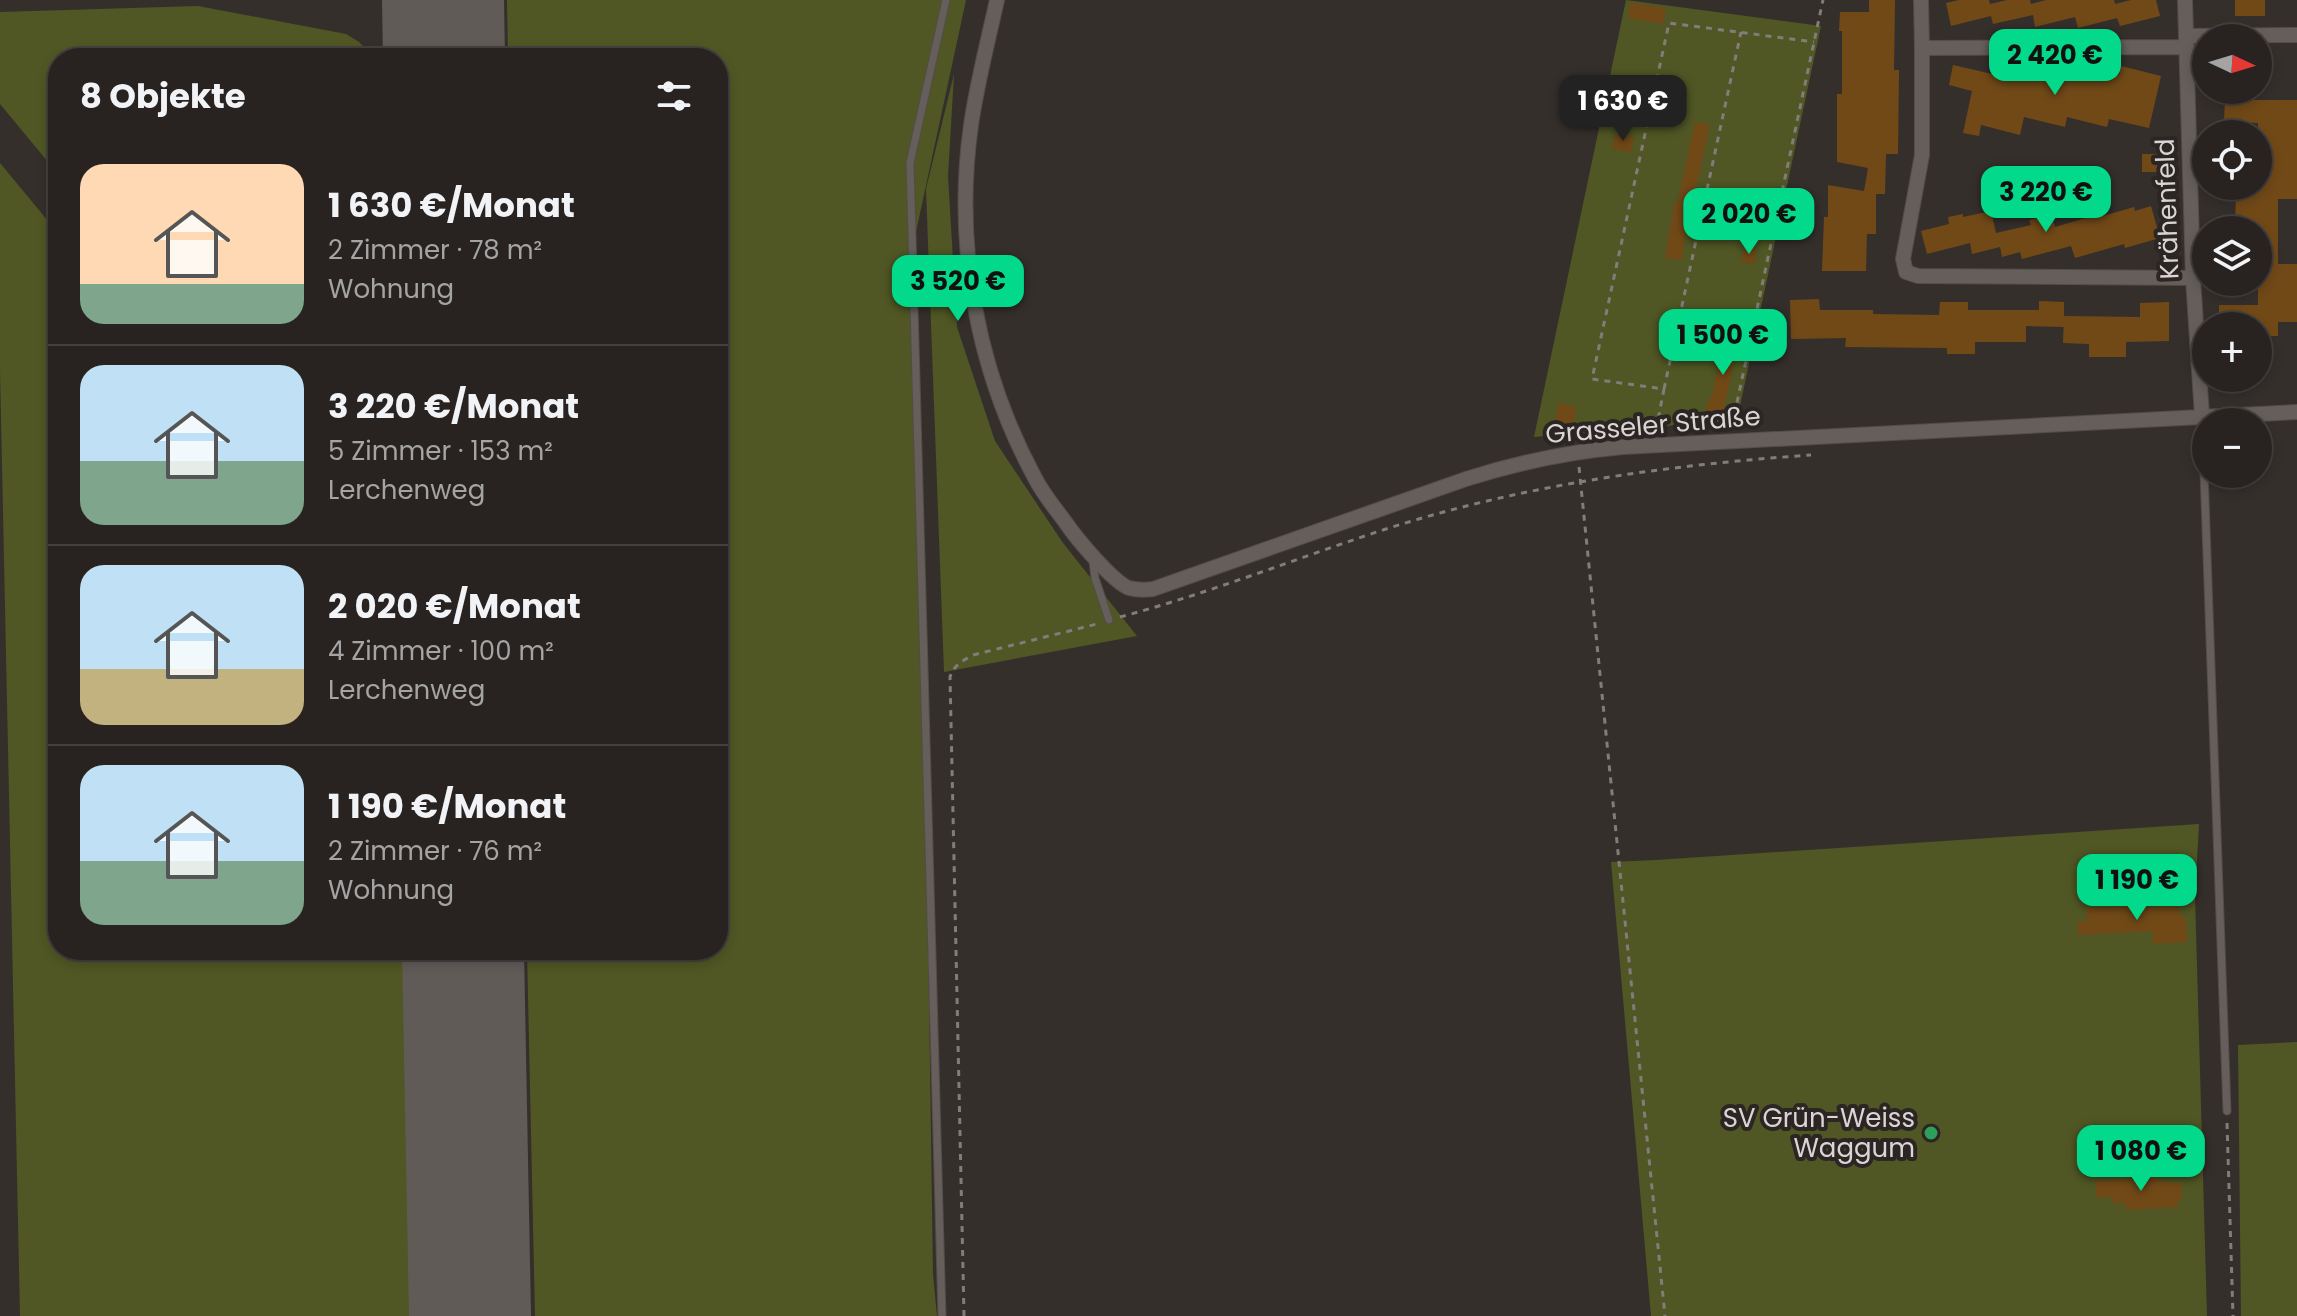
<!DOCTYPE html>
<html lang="de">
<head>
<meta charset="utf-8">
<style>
  body { margin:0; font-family:Poppins,sans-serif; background:#342f2e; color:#f1f3f6; height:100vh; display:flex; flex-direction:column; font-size:30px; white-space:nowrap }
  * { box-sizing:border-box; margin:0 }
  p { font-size:26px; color:#a5a4a5 }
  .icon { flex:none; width:44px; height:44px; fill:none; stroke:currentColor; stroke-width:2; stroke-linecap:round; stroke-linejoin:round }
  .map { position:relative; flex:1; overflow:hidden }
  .details { position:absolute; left:48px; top:48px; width:680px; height:912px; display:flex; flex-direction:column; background:#282321; border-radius:32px; box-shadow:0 4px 12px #0003,0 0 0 2px #44403f }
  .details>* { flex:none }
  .needle { width:52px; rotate:94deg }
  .controls { position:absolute; left:2192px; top:24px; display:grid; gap:16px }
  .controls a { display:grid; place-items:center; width:80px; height:80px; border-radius:50%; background:#282321; box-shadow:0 4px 12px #0003,0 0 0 2px #44403f; font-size:40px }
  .price { position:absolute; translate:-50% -68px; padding:0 18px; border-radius:16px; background:#03d98b; color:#111; font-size:26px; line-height:52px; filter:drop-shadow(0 2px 4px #0008) }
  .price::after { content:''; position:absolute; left:50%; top:48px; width:24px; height:18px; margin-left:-12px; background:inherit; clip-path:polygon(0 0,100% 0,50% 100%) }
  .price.current { background:#222; color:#fff }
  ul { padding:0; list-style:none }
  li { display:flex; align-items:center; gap:24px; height:200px; padding:0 32px }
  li+li { border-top:2px solid #44403f }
  li span { display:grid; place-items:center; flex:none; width:224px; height:160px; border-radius:24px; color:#555 }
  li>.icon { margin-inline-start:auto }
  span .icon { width:96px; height:96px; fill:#fffc; stroke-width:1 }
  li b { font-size:34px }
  h2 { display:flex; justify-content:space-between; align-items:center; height:96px; padding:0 32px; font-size:34px }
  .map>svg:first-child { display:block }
  .green { fill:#505724 }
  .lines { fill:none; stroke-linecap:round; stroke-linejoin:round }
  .runway { stroke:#615b58; stroke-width:122 }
  .building { fill:#714917 }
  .service-casing { stroke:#524c4a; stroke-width:9 }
  .minor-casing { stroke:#524c4a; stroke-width:16 }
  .path { stroke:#827c7a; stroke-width:3; stroke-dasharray:6 6; stroke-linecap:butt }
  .service { stroke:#655e5b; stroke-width:7 }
  .minor { stroke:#655e5b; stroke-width:14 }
  .leisure-dot { fill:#2e9e5b; stroke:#2b2523; stroke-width:3 }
  .labels { text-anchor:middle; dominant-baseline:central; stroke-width:8; stroke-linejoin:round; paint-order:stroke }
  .street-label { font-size:26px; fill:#dad5d4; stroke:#2b2523 }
  .poi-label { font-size:26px; fill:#dad5d4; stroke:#2b2523; text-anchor:end }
</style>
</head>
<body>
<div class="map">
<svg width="2297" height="1316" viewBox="0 0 2297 1316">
  <rect width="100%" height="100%" fill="#352f2c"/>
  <!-- green -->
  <path class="green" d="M507,0H966L911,255L927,857L933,1275L937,1316H535L527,950H718V58H508Z
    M1626,0L1821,26L1737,420L1534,437Z
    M198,6L346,34L359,42L374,58H58V174L0,104V12Z
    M954,74L948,176L957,327L995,441L1063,543L1137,636L944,672L926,189Z
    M0,163L58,233V950H404L411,1316H20L0,370Z
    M2199,824L2195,896L2207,1316H1651L1611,862L1656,860Z
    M2297,1042V1316H2241L2238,1045Z"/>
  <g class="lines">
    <!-- runway -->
    <path class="runway" d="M443,0L444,58
      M463,950L470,1316"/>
  </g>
  <!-- building -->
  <path class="building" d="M1869,0H1895L1894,70H1899L1898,154H1886L1885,194H1876V234H1867L1866,271H1822L1824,217H1828V185L1864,191L1868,168L1837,162V94H1842V31H1839L1840,12H1869Z
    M1959,0H1989L1990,4L2007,0H2030L2031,4L2046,0H2114L2115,4L2131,0H2156L2160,16L2120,26L2117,18L2078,28L2075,17L2035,27L2033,15L1993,24L1991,16L1951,26L1946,3Z
    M2235,0H2265V16H2235Z
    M1630,3L1666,8L1663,24L1628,18Z
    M1995,64L2035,73L2037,65L2077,75L2079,65L2119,75L2121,66L2161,76L2149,128L2109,119L2107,127L2067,117L2065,127L2024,117L2020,135L1981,125L1979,136L1963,133L1972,91L1949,85L1953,65L1992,74Z
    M2225,100H2297V199H2278V264H2297V322H2278V336H2261V322H2219V305H2258V265H2261V237H2258V230H2235L2236,186H2258L2260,183L2258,123L2224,122Z
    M1695,122L1710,125L1692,206L1694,207L1691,222L1687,221L1682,260L1665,258L1674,203L1677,204Z
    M1615,134L1634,137L1632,152L1612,149Z
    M2142,154H2164V172H2142Z
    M2151,206L2160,238L2125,248L2124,244L2075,258L2071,246L2022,259L2020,252L2002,257L2000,247L1972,254L1970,243L1927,254L1921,231L1949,224L1948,217L1963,214V217L1991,211L1996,233L2031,225L2029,220L2052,215L2055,227L2089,217L2088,215L2101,211L2103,216L2134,207L2135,211Z
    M1744,247L1757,250L1754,264L1741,262Z
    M1819,299L1820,310H1873V314L1939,315L1940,302H1968V310H2039V301L2064,302V327L2026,326V342H1975V354H1947V348L1845,347L1846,338L1791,339L1790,300Z
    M2169,302V341L2126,342V357H2089V344L2063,343L2064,316L2140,317V303Z
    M1728,333L1737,335L1731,377L1722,416L1706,412L1709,397L1712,398L1718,362H1720Z
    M1559,403L1576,407L1573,425L1555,421Z
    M2146,905V907L2179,906V915H2185L2187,942L2153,944L2152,931L2078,935V921H2087L2086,908Z
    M2158,1177V1181H2167V1183H2181L2182,1199H2178V1207L2126,1210L2125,1203H2112L2111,1197L2097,1198L2095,1181Z"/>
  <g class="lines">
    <!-- service casing -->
    <g class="service-casing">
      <path id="service" d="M2202,416L2227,1111
        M1093,561L1095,578L1109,620
        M942,1316L910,163L946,0"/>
    </g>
    <!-- minor casing -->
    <g class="minor-casing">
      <path id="minor" d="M997,0C988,41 977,83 971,125C954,246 977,371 1035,478C1043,494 1055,508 1066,523C1076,538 1113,582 1129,588C1137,590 1145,590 1153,589L1466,479C1519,462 1567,452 1623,447L2297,412
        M1921,0L1922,48
        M2185,0L2193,278L2202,416
        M2187,36L2297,35
        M2187,47L1922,48V155L1903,259L1906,272L1918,276L2193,278"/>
    </g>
    <!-- path -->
    <path class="path" d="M1664,389L1741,32
      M1732,426L1823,0
      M1656,430L1664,389L1592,379L1669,23L1814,42
      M1579,467L1665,1316
      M1120,617C1210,593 1297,558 1386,529C1523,485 1667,465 1811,455
      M2227,1123L2233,1316
      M964,1316L950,677C954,665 962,661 973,655L1097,624"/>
    <!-- service -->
    <use href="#service" class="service"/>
    <!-- minor -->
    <use href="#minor" class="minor"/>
  </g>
  <!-- markers -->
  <circle class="leisure-dot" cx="1931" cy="1133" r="8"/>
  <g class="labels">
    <!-- street labels -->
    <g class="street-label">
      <text transform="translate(2167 209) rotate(-92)">Krähenfeld</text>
      <text transform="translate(1653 425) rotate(-5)">Grasseler Straße</text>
    </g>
    <!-- poi labels -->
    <g class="poi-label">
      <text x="1915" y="1118">SV Grün-Weiss<tspan x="1915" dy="30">Waggum</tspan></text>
    </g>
  </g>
</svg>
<div class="controls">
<a><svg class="needle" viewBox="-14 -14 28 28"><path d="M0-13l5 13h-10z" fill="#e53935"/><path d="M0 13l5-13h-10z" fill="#a5a4a5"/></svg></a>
<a><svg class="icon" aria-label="locate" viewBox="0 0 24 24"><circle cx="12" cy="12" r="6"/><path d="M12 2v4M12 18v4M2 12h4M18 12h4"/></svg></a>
<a><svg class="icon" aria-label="layers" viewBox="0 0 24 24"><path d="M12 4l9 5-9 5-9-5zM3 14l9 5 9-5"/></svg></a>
<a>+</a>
<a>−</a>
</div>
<b class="price" style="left:2055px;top:97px">2 420 €</b>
<b class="price current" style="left:1623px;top:143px">1 630 €</b>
<b class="price" style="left:2046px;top:234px">3 220 €</b>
<b class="price" style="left:1749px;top:256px">2 020 €</b>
<b class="price" style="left:958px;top:323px">3 520 €</b>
<b class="price" style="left:1723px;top:377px">1 500 €</b>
<b class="price" style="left:2137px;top:922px">1 190 €</b>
<b class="price" style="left:2141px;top:1193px">1 080 €</b>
<section class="details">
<h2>8 Objekte<svg class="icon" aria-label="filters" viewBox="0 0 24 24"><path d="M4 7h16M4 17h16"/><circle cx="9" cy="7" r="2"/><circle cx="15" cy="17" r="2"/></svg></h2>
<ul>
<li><span style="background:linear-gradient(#ffd9b3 75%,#7fa58c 0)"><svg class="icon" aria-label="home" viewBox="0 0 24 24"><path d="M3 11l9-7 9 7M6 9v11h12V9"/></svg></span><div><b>1 630 €/Monat</b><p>2 Zimmer · 78 m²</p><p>Wohnung</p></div></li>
<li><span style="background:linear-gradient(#bfe0f5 60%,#7fa58c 0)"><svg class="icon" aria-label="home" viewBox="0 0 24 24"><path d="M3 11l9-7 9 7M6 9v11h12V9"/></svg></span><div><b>3 220 €/Monat</b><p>5 Zimmer · 153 m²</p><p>Lerchenweg</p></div></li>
<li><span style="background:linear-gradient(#bfe0f5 65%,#c2b280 0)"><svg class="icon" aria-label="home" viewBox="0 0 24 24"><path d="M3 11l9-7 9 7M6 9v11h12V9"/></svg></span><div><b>2 020 €/Monat</b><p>4 Zimmer · 100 m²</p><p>Lerchenweg</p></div></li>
<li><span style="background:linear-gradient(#bfe0f5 60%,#7fa58c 0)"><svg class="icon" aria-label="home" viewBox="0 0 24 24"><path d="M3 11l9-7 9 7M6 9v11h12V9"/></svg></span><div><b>1 190 €/Monat</b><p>2 Zimmer · 76 m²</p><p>Wohnung</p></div></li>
</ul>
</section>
</div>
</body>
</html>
